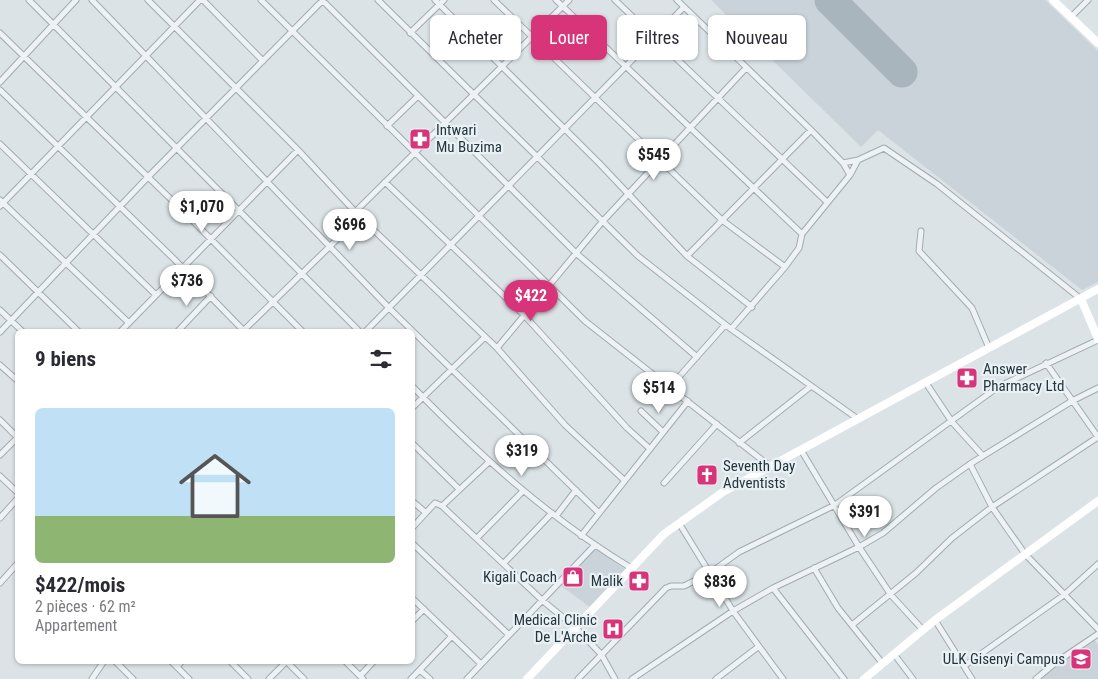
<!DOCTYPE html>
<html lang="fr">
<head>
<meta charset="utf-8">
<style>
  body { margin:0; font-family:"Roboto Condensed",sans-serif; background:#f2f2f3; color:#2b2b33; height:100vh; display:flex; flex-direction:column; font-size:19px; white-space:nowrap }
  * { box-sizing:border-box; margin:0 }
  p { font-size:16px; color:#7c7c81 }
  .icon { flex:none; width:28px; height:28px; fill:none; stroke:currentColor; stroke-width:2; stroke-linecap:round; stroke-linejoin:round }
  .map { position:relative; flex:1; overflow:hidden }
  .side { position:absolute; left:15px; top:329px; width:400px; height:335px; display:flex; flex-direction:column; background:#fff; border-radius:8px; box-shadow:0 1px 4px #0004 }
  .side>* { flex:none }
  .guide { position:absolute; left:430px; top:15px; width:475px; height:45px; display:flex; gap:10px }
  .price { position:absolute; translate:-50% -42px; padding:0 11px; border-radius:18px; background:#fff; color:#222; font-size:16px; line-height:32px; filter:drop-shadow(0 1px 2px #0008) }
  .price::after { content:''; position:absolute; left:50%; top:30px; width:15px; height:11px; margin-left:-8px; background:inherit; clip-path:polygon(0 0,100% 0,50% 100%) }
  .price.selected { background:#d83479; color:#fff }
  ul { padding:0; list-style:none }
  li { display:grid; align-content:center; gap:10px; height:265px; padding:0 20px }
  li+li { border-top:1px solid #e1e1e2 }
  li span { display:grid; place-items:center; height:155px; border-radius:8px; color:#555 }
  li>.icon { margin-inline-start:auto }
  span .icon { width:90px; height:90px; fill:#fffc; stroke-width:1 }
  li b { font-size:21px }
  h2 { display:flex; justify-content:space-between; align-items:center; height:60px; padding:0 20px; font-size:21px }
  .pill { padding:0 18px; border-radius:8px; background:#fff; box-shadow:0 1px 4px #0004; font-size:18px; line-height:45px }
  .pill.selected { background:#d83479; color:#fff }
  .map>svg:first-child { display:block }
  .built { fill:#c9d3d9 }
  .lines { fill:none; stroke-linecap:round; stroke-linejoin:round }
  .runway { stroke:#a8b5bc; stroke-width:31 }
  .street-casing { stroke:#a0abb1; stroke-width:7 }
  .street { stroke:#eef2f5; stroke-width:5 }
  .secondary { stroke:#fff; stroke-width:8 }
  .labels { text-anchor:middle; dominant-baseline:central; stroke-width:4.5; stroke-linejoin:round; paint-order:stroke }
  .poi-label { font-size:15px; fill:#24353e; stroke:#eaf1f5; text-anchor:end }
</style>
</head>
<body>
<div class="map">
<svg width="1098" height="679" viewBox="0 0 1098 679">
  <rect width="100%" height="100%" fill="#dbe3e7"/>
  <!-- built -->
  <path class="built" d="M711,0H1045L1098,51V282L1082,290L878,130L861,147Z
    M595,548L626,570L591,608L560,585Z
    M1094,639L1098,645V679H1040L1055,664L1074,655Z"/>
  <g class="lines">
    <!-- runway -->
    <path class="runway" d="M830,0L902,72"/>
    <!-- street casing -->
    <g class="street-casing">
      <path id="street" d="M29,0L359,331
        M92,0L389,308L598,512
        M148,0L298,150L360,217L497,348L565,425L624,480
        M203,0L263,61
        M261,0L585,321L771,467
        M322,0L576,253L697,357
        M378,0L638,256L731,329L858,419
        M435,0L599,163L687,256L752,307
        M494,0L722,220L785,267
        M556,0L802,234
        M615,0L827,202
        M677,0L811,130L843,163L850,175
        M1071,17L1088,0
        M0,33L181,209L302,331
        M410,33L444,0
        M0,82L76,0
        M0,90L173,258L244,331
        M387,126L418,96
        M0,144L156,295
        M843,163L858,160
        M385,182L524,315L627,428L649,448
        M0,200L129,323
        M0,206L200,0
        M355,212L569,0
        M921,231L919,251L972,308L989,348
        M0,255L78,331
        M687,256L811,130
        M0,310L22,331
        M731,329L785,267L799,248L802,234L850,175L858,160L884,148L937,184L1081,299
        M121,331L298,150
        M178,331L211,296
        M243,331L360,217
        M366,331L684,7
        M0,332L148,177L323,0
        M497,348L602,222L746,68
        M1046,363L1098,437
        M0,365L18,381
        M926,383L952,422L983,456
        M412,386C479,455 549,518 631,568
        M670,387L725,325
        M412,408L485,337
        M641,411L663,432
        M0,420L17,437
        M412,443L459,489
        M739,443L810,387
        M801,450L859,547L891,595L923,630
        M0,455L18,437
        M970,464L992,507L1025,554L1098,629
        M0,476L18,493
        M664,483L717,424
        M412,501L425,512
        M442,506L489,462
        M556,516L576,490
        M0,518L18,498
        M679,523L733,611L783,679
        M412,528L435,503L442,506L543,601L576,628L601,654L615,679
        M581,536L688,401
        M477,538L523,491
        M412,543L509,635
        M504,563L552,513
        M814,568L838,608L883,664
        M0,583L18,563
        M773,588L844,679
        M412,598L481,664
        M935,620L972,679
        M412,621L424,609
        M852,625L916,573L952,538L992,507L1098,437
        M894,654L913,679
        M115,661L133,679
        M171,661L189,679
        M230,661L248,679
        M286,661L304,679
        M345,661L363,679
        M964,666L1064,595L1098,564
        M177,667L182,661
        M420,670L430,679
        M360,676L374,661
        M92,679L104,661
        M269,679L287,661
        M411,679L452,636
        M467,679L595,545
        M578,679L666,588L671,586H684L710,573L739,552L835,505L998,387L1098,340
        M632,679L733,611L773,588L859,547L883,533L936,488L970,464L1072,401L1098,388
        M716,679L758,647
        M1036,679L1055,663L1098,634"/>
    </g>
    <!-- street -->
    <use href="#street" class="street"/>
    <!-- secondary -->
    <path class="secondary" d="M1053,0L1098,43
      M1081,299L1098,339
      M527,679L664,534L723,492L1098,289
      M864,679L935,620L1098,501"/>
  </g>
  <!-- icons -->
  <defs>
    <g id="pharmacy-square" transform="scale(1.125)"><rect x="-9" y="-9" width="18" height="18" rx="4" fill="#d83479" stroke="#eaf1f5"/><path d="M-2-6h4v4h4v4h-4v4h-4v-4h-4v-4h4Z" fill="#fff"/></g>
    <g id="church-square" transform="scale(1.125)"><rect x="-9" y="-9" width="18" height="18" rx="4" fill="#d83479" stroke="#eaf1f5"/><path d="M-1.2-6h2.4v3.5h3.3v2.4h-3.3V6h-2.4V-.1h-3.3v-2.4h3.3Z" fill="#fff"/></g>
    <g id="shop-square" transform="scale(1.125)"><rect x="-9" y="-9" width="18" height="18" rx="4" fill="#d83479" stroke="#eaf1f5"/><path d="M-5-2.5h2.3a2.7 3.5 0 0 1 5.4 0H5L5.5 6h-11ZM-1.5-2.5h3a1.5 2.3 0 0 0-3 0Z" fill="#fff"/></g>
    <g id="hospital-square" transform="scale(1.125)"><rect x="-9" y="-9" width="18" height="18" rx="4" fill="#d83479" stroke="#eaf1f5"/><path d="M-5-5h3v3.5h4V-5h3V5h-3V1.5h-4V5h-3Z" fill="#fff"/></g>
    <g id="university-square" transform="scale(1.125)"><rect x="-9" y="-9" width="18" height="18" rx="4" fill="#d83479" stroke="#eaf1f5"/><path d="M0-5L7-2L0 1L-7-2ZM-4 1L0 2.5L4 1V4Q0 6-4 4Z" fill="#fff"/></g>
  </defs>
  <g fill-rule="evenodd">
    <use href="#pharmacy-square" x="420" y="139"/>
    <use href="#pharmacy-square" x="967" y="378"/>
    <use href="#church-square" x="707" y="475"/>
    <use href="#shop-square" x="573" y="577"/>
    <use href="#pharmacy-square" x="639" y="581"/>
    <use href="#hospital-square" x="613" y="629"/>
    <use href="#university-square" x="1081" y="659"/>
  </g>
  <g class="labels">
    <!-- poi labels -->
    <g class="poi-label">
      <text x="436" y="130" text-anchor="start">Intwari<tspan x="436" dy="17">Mu Buzima</tspan></text>
      <text x="983" y="369" text-anchor="start">Answer<tspan x="983" dy="17">Pharmacy Ltd</tspan></text>
      <text x="723" y="466" text-anchor="start">Seventh Day<tspan x="723" dy="17">Adventists</tspan></text>
      <text x="557" y="577">Kigali Coach</text>
      <text x="623" y="581">Malik</text>
      <text x="597" y="620">Medical Clinic<tspan x="597" dy="17">De L'Arche</tspan></text>
      <text x="1065" y="659">ULK Gisenyi Campus</text>
    </g>
  </g>
</svg>
<b class="price" style="left:654px;top:181px">$545</b>
<b class="price" style="left:202px;top:233px">$1,070</b>
<b class="price" style="left:350px;top:251px">$696</b>
<b class="price" style="left:187px;top:307px">$736</b>
<b class="price selected" style="left:531px;top:322px">$422</b>
<b class="price" style="left:659px;top:414px">$514</b>
<b class="price" style="left:522px;top:477px">$319</b>
<b class="price" style="left:865px;top:538px">$391</b>
<b class="price" style="left:720px;top:608px">$836</b>
<div class="guide">
<a class="pill">Acheter</a>
<a class="pill selected">Louer</a>
<a class="pill">Filtres</a>
<a class="pill">Nouveau</a>
</div>
<section class="side">
<h2>9 biens<svg class="icon" aria-label="filters" viewBox="0 0 24 24"><path d="M4 7h16M4 17h16"/><circle cx="9" cy="7" r="2"/><circle cx="15" cy="17" r="2"/></svg></h2>
<ul>
<li><span style="background:linear-gradient(#bfe0f5 70%,#8fb573 0)"><svg class="icon" aria-label="home" viewBox="0 0 24 24"><path d="M3 11l9-7 9 7M6 9v11h12V9"/></svg></span><div><b>$422/mois</b><p>2 pièces · 62 m²</p><p>Appartement</p></div></li>
</ul>
</section>
</div>
</body>
</html>
